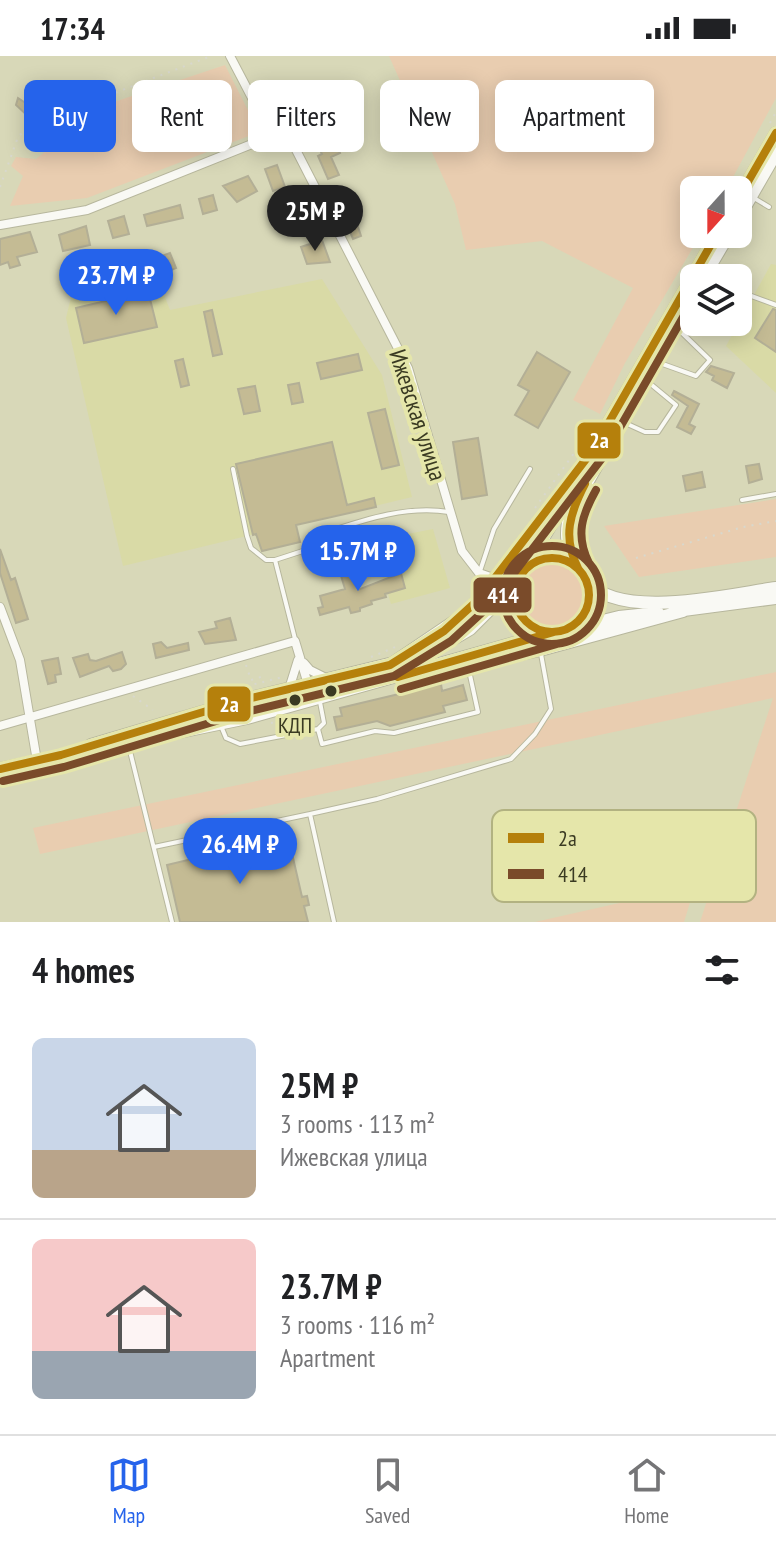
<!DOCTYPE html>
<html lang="en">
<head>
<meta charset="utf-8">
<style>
  body { margin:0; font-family:"PT Sans Narrow",sans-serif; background:#f6f6f6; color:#202124; height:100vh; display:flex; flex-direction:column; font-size:30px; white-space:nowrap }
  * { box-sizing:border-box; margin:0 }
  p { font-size:26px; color:#757577 }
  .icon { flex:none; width:44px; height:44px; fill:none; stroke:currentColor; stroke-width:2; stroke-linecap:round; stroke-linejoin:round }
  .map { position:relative; height:866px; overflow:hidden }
  .drawer { display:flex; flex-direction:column; background:#fff; flex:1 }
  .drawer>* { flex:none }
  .banner { position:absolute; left:24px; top:24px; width:728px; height:72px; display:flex; gap:16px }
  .needle { width:52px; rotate:201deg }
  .tools { position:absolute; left:680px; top:120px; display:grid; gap:16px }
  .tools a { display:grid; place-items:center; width:72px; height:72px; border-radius:12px; background:#fff; box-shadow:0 4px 20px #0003; font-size:40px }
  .price { position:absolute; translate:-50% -68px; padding:0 18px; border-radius:28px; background:#2563eb; color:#fff; font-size:26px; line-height:52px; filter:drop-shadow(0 2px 4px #0008) }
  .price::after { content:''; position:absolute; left:50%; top:48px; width:24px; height:18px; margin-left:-12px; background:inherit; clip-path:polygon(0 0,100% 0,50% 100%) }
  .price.selected { background:#222; color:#fff }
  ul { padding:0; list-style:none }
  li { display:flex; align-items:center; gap:24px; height:200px; padding:0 32px }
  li+li { border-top:2px solid #e0e0e0 }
  li span { display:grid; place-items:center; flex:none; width:224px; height:160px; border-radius:12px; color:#555 }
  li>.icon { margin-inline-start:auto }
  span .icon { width:96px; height:96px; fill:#fffc; stroke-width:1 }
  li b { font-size:34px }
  h2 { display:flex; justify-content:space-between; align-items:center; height:96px; padding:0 32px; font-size:34px }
  .tag { padding:0 28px; border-radius:12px; background:#fff; box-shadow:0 4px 20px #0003; font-size:28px; line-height:72px }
  .tag.selected { background:#2563eb; color:#fff }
  .status { display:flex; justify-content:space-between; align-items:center; height:56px; padding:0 40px; background:#fff; direction:ltr }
  .status svg { height:22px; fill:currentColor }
  .menu { display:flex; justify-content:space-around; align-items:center; height:112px; border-top:2px solid #e0e0e0; background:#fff; font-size:22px; color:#757577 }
  .menu a { display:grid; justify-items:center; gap:4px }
  .menu .selected { color:#2563eb }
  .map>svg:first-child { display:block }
  .built { fill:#d9daa6 }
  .green { fill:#e9cdb0 }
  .building { fill:#c4bb94; stroke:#b3af96; stroke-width:2 }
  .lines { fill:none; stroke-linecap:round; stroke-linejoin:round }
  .lane-casing { stroke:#b7b79d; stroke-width:6 }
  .street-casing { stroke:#b7b79d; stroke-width:10 }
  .primary-casing { stroke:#b7b79d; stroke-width:14 }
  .path { stroke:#d8d8cd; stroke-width:2; stroke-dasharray:2 6; stroke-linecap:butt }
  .lane { stroke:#f9f9f4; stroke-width:4 }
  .street { stroke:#f9f9f4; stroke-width:8 }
  .primary { stroke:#f9f9f4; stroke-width:12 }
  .bus-1-casing { stroke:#e5e6aa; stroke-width:14 }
  .bus-2-casing { stroke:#e5e6aa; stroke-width:14 }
  .bus-1 { stroke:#b5800c; stroke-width:8 }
  .bus-2 { stroke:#7a4b2a; stroke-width:8 }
  .bus-dot { fill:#3a3a22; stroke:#e5e6aa; stroke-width:3 }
  .labels { text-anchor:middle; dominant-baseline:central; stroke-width:8; stroke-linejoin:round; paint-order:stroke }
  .bus-label { font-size:22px; fill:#3a3a22; stroke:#e5e6aa }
  .street-label { font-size:24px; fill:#3a3a22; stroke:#e5e6aa }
  .key { fill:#e5e6aa; stroke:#b2b281; stroke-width:2 }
  .key-label { font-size:22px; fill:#3a3a22 }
  .line-badge { stroke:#e5e6aa; stroke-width:3 }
  .badge-label { font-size:22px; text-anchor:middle; font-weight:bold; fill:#fff }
</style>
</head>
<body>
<div class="status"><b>17:34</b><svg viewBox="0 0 49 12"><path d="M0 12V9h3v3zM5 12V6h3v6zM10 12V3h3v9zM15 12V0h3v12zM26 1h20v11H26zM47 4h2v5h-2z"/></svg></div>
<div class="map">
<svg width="776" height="866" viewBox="0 0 776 866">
  <rect width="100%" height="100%" fill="#d8d8b8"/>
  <!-- built -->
  <path class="built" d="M152,208L170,254L322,223L382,319L412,441L296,469L300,486L260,495L255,478L123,510L66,262L74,229Z
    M771,208L776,209V337L726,290Z
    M433,473L450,532L391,548L372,485Z"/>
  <!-- green -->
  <path class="green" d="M389,0H776V42L726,134H694V178H701L625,307L600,358L573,344L633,232L542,185L466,194L455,148Z
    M225,9L259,76L87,142L10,150L23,120L11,110L16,101L36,103L102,50Z
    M776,443V501L639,521L604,470Z
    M520 539a32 32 0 1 1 64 0a32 32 0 1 1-64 0Z
    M776,616V866H700L773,642L40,798L33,772Z
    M695,830L684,866H535Z"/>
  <!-- building -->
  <path class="building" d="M310,36L311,39L318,36L322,42L303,54L297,43Z
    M18,42L36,54L30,62L16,49Z
    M334,83L340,97L331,101L339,119L328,123L318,100L322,98L318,90Z
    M277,109L285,131L273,135L265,113Z
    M248,120L257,135L237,146L223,130Z
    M213,139L217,154L203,158L199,143Z
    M180,149L183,162L147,170L144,159Z
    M352,153L361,180L353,183L342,156Z
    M124,160L129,178L113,182L108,165Z
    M86,170L90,189L63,195L59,179Z
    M30,176L37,196L17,201L20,209L10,212L8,206L0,209V183Z
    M322,184L330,206L307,208L301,191Z
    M170,197L176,212L162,218L156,202Z
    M148,235L157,271L84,287L76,252Z
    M773,253L776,254V296L755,282Z
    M212,254L222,298L213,300L204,256Z
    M537,296L570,316L538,372L515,359L529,335L518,329Z
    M358,298L362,314L321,323L317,307Z
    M183,303L189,329L181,331L175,305Z
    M711,310L734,317L727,332L712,324L714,320L706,316Z
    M299,327L303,346L292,348L288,329Z
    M255,330L260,355L244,358L238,333Z
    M674,335L699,348L689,368L695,371L691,378L677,371L688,350L672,339Z
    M385,353L399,409L382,413L368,357Z
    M478,382L487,439L462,443L453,386Z
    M332,386L347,449L374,442L376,451L296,469L300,486L262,495L256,478L253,479L236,408Z
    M759,408L762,423L749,427L746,410Z
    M702,416L705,431L686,435L683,420Z
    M0,493L11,524L15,522L28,563L16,567L0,517Z
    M351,509L358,534L401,517L405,532L385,538L386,541L371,545L372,548L360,552V555L351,557L349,551L320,559L318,552L323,551L320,540L345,533L339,513Z
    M230,562L236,584L205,588L199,576L217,572L215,566Z
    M161,586L167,592L188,587L189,594L156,602L153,588Z
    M122,596L126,608L121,613L113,615L109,610L80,621L73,602L88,598L90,604L96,605Z
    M58,602L61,618L55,619L56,626L48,628L42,605Z
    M441,628L442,635L463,629L467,644L443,650L445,656L390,670L377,665L337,674L334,661L342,660L340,652Z
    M288,780L302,841L307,840L309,849L304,850L308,866H180L167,809Z"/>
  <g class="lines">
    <!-- lane casing -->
    <g class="lane-casing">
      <path id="lane" d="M754,142L769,151
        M738,235L776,249
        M657,306L696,320L710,304L678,273
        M623,366L645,376H658L676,349L647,325
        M233,413L247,480L251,492L266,504H275
        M742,444L776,438
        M480,515L494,473L530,413
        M295,583L275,504L312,492L318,479C361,465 404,449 449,456
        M221,670L226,682L240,688L318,673L322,688L375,675L394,677L478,656L468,610
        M318,673L324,667L320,646
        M129,691L172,866
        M310,758L377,743L511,703L535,678L551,653L541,598
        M154,791L310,758L334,866"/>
    </g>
    <!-- street casing -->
    <g class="street-casing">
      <path id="street" d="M230,0L272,80L295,92L408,312L462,495L479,517L486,535
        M0,169L87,154L272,80
        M479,517L496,523L520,519
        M0,551L20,604L37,705
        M304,607L310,614L328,623
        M289,633L298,604
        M0,670L295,585L313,645"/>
    </g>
    <!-- primary casing -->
    <g class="primary-casing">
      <path id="primary" d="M738,143L776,77
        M738,163L776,97
        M703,222L729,178
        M514 539a38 38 0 1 1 76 0a38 38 0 1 1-76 0Z
        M527,509L579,422
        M578,512C566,493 564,476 571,455L694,238
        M587,524C617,566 731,538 776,532
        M676,555L776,542
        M574,572L619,561L658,557
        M390,609L458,563L478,544L533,474L593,394L717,178
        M434,616L540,594L683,555
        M91,689L243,644L426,599L470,573L517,526
        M0,713L247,662L554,576"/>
    </g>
    <!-- path -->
    <path class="path" d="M770,67L776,56
      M0,131L18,81L57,41L112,38L211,0
      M535,452L594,369
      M636,502L743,471L776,465
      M371,601L398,590
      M246,609L251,624L261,621L262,624
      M239,632L283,621
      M133,640L153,654
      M271,667L298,662
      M0,726L46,715"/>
    <!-- lane -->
    <use href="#lane" class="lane"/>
    <!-- street -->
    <use href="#street" class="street"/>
    <!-- primary -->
    <use href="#primary" class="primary"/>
    <!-- bus-1 casing -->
    <g class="bus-1-casing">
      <path id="bus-1" d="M738,143L776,77
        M515 539a37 37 0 1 1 74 0a37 37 0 1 1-74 0Z
        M578,512C562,481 570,457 585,428
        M398,621L554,576
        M0,713L61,699L243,644L390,609L444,575L478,544L593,394L717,178"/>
    </g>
    <!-- bus-2 casing -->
    <g class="bus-2-casing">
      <path id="bus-2" d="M503 539a49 49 0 1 1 98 0a49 49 0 1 1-98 0Z
        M589,507C575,479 582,459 596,434
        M401,633L557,588
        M3,725L64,711L246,656L394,620L451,585L488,551L603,401L694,242"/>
    </g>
    <!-- bus-1 -->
    <use href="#bus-1" class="bus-1"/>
    <!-- bus-2 -->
    <use href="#bus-2" class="bus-2"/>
  </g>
  <!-- markers -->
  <g class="bus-dot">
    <circle cx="331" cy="635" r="7"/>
    <circle cx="295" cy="644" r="7"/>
  </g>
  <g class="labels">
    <!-- bus labels -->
    <g class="bus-label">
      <text x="295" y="669">КДП</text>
    </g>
    <!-- street labels -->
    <g class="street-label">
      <text transform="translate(418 359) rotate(72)">Ижевская улица</text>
    </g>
  </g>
  <!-- legend -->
  <rect x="492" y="754" width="264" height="92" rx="12" class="key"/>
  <rect x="508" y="777" width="36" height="10" fill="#b5800c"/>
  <rect x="508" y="813" width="36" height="10" fill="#7a4b2a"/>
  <g class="key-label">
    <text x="558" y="790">2а</text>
    <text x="558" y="826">414</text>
  </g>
  <g class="line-badge">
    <rect x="576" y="365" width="46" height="39" rx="8" fill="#b5800c"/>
    <rect x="472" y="520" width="61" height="38" rx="8" fill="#7a4b2a"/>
    <rect x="206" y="629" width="46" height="38" rx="8" fill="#b5800c"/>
  </g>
  <g class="badge-label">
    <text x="599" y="392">2а</text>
    <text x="503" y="547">414</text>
    <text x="229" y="656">2а</text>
  </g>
</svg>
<div class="tools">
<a><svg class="needle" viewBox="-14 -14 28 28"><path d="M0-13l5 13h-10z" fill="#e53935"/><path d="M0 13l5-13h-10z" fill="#757577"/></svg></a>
<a><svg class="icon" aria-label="layers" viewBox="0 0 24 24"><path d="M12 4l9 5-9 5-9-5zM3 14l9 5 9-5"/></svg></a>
</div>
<b class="price selected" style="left:315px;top:197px">25M ₽</b>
<b class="price" style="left:116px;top:261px">23.7M ₽</b>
<b class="price" style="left:358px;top:537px">15.7M ₽</b>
<b class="price" style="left:240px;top:830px">26.4M ₽</b>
<div class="banner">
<a class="tag selected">Buy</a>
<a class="tag">Rent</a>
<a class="tag">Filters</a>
<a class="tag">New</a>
<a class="tag">Apartment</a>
</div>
</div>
<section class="drawer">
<h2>4 homes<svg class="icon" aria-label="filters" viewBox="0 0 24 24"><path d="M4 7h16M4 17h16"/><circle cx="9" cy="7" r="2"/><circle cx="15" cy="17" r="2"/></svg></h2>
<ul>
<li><span style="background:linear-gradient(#c9d6e8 70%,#b9a48a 0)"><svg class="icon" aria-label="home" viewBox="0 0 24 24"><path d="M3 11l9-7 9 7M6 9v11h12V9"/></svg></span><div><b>25M ₽</b><p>3 rooms · 113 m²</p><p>Ижевская улица</p></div></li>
<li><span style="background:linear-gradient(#f6c9c9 70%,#9aa5b1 0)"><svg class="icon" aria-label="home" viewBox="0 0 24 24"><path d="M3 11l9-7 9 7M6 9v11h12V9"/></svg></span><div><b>23.7M ₽</b><p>3 rooms · 116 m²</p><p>Apartment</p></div></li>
</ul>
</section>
<nav class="menu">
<a class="selected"><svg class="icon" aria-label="map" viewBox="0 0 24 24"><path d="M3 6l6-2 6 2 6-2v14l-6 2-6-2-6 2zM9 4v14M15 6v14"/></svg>Map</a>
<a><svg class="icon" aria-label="saved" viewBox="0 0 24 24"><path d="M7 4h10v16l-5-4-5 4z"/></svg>Saved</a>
<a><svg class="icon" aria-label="home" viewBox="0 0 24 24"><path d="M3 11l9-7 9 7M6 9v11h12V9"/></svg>Home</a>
</nav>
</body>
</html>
